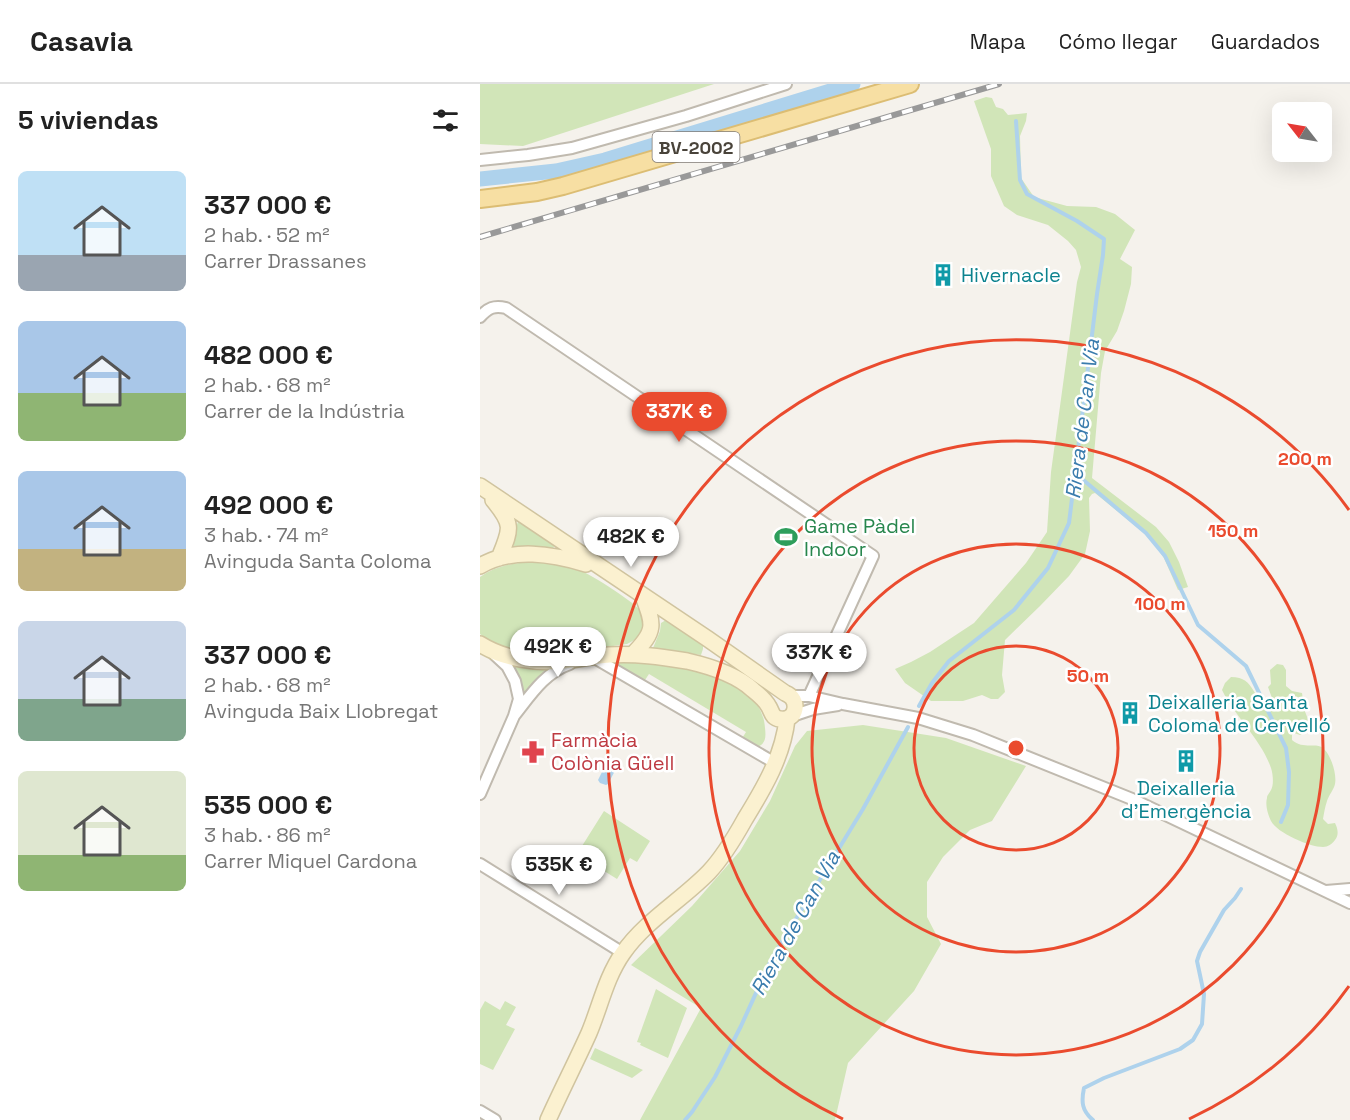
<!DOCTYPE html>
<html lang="es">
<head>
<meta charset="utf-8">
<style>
  body { margin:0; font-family:"Space Grotesk",sans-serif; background:#f2f2f2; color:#222; height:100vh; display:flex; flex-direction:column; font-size:22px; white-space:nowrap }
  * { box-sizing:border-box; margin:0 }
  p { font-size:20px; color:#767676 }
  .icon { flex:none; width:33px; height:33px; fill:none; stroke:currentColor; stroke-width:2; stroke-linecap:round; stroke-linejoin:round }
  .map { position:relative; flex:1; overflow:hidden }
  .details { display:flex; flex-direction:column; background:#fff; width:480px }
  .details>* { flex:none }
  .needle { width:39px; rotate:301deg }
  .fabs { position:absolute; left:792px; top:18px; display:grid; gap:12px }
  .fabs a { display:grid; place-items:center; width:60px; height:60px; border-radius:9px; background:#fff; box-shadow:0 6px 24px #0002; font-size:30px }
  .price { position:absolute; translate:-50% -51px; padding:0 14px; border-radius:21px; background:#fff; color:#222; font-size:20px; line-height:39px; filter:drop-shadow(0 2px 3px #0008) }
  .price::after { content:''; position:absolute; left:50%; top:36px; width:18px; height:14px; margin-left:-9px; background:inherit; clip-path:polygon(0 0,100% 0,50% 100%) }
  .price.current { background:#ea4b2e; color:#fff }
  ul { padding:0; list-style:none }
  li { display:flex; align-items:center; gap:18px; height:150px; padding:0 18px }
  li span { display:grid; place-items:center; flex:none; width:168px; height:120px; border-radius:9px; color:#555 }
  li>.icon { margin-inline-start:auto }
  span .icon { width:72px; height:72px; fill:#fffc; stroke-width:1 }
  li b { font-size:26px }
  h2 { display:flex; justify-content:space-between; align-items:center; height:72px; padding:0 18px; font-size:26px }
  header { display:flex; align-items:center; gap:36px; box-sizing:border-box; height:84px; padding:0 30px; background:#fff; border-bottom:2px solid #e0e0e0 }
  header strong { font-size:28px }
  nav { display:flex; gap:33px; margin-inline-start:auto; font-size:21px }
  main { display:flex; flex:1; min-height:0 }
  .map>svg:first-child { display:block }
  .green { fill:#d1e5b8 }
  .water { fill:#aed2ec }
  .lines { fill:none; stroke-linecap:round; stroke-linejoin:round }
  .stream { stroke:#aed2ec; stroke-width:4 }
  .canal { stroke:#aed2ec; stroke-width:15 }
  .street-casing { stroke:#c0baaf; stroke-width:14 }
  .secondary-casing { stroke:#d0c49f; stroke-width:18 }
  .primary-casing { stroke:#dcbd73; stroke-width:20 }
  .street { stroke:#fff; stroke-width:10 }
  .secondary { stroke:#fbf1d0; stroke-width:15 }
  .primary { stroke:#f7dfa3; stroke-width:16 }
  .rail-casing { stroke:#999; stroke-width:6 }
  .rail { stroke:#fff; stroke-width:4; stroke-dasharray:11; stroke-linecap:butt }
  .ring { fill:none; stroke:#ea4b2e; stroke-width:3 }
  .labels { text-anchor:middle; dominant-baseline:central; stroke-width:5; stroke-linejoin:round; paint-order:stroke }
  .shield { fill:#fff; stroke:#807b75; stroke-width:1.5 }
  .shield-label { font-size:18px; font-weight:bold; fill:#49433a }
  .culture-label { font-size:20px; fill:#0d838f; stroke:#fff; text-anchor:start }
  .leisure-label { font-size:20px; fill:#27864d; stroke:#fff; text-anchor:start }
  .health-label { font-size:20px; fill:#be3a42; stroke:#fff; text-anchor:start }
  .water-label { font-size:21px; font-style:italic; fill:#3a7cad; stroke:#fff }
  .centre { fill:#ea4b2e; stroke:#fff; stroke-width:3 }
  .ring-label { font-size:18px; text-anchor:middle; font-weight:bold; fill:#ea4b2e; stroke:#fff; stroke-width:5; stroke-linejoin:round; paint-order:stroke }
</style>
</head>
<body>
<header>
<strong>Casavia</strong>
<nav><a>Mapa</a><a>Cómo llegar</a><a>Guardados</a></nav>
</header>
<main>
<section class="details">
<h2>5 viviendas<svg class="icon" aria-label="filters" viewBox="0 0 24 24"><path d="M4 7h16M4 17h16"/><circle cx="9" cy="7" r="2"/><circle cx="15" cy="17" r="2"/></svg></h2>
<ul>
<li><span style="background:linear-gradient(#bfe0f5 70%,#9aa5b1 0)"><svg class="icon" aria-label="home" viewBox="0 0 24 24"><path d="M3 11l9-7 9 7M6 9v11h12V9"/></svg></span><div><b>337 000 €</b><p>2 hab. · 52 m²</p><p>Carrer Drassanes</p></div></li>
<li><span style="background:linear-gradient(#a9c7e8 60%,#8fb573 0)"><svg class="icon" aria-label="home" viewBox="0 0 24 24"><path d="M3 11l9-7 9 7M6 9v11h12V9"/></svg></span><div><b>482 000 €</b><p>2 hab. · 68 m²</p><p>Carrer de la Indústria</p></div></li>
<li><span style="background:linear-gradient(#a9c7e8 65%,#c2b280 0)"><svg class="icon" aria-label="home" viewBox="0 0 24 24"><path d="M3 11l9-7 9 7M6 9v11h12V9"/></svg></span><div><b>492 000 €</b><p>3 hab. · 74 m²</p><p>Avinguda Santa Coloma</p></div></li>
<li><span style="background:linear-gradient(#c9d6e8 65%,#7fa58c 0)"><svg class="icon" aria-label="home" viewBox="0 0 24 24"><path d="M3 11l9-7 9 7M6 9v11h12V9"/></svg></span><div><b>337 000 €</b><p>2 hab. · 68 m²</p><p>Avinguda Baix Llobregat</p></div></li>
<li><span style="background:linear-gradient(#dfe7d0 70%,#8fb573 0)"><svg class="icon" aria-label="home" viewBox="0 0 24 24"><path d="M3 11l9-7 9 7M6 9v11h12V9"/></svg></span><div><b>535 000 €</b><p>3 hab. · 86 m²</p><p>Carrer Miquel Cardona</p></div></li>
</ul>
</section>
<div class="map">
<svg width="870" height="1036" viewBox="0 0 870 1036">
  <rect width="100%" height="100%" fill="#f5f2ec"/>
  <!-- green -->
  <path class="green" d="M0,0H234L43,62L0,60Z
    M506,13L512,14L516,23L523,25L528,31L547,29L546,37L540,52L541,94L554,113L587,122L616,123L635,130L655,146L640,175L652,183L651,200L644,227L637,247L625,267L621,289L612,394L676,443L689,458L699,478L708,503L698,506L684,474L669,453L615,409L612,410L609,414L610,447L605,470L589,492L560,522L525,556L522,591L525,608L518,615H511L502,611L483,617H451L425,599L415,585L431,578L450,568L494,539L546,479L567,448L571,388L597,198L601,183L596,166L588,157L568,141L537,131L524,122L511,92V65L494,17Z
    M39,436L76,460L73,464L50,462L36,464L33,461C35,454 36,439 39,436Z
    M51,478C65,478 80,479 93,483C106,487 153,517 161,527C171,540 160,555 147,560C102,566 39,581 0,550V493C15,482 33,479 51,478Z
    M186,536L223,562V565L221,571L173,564L180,547L181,539Z
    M135,578C181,578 281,584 285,644C286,653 286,660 277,663L261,656L266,648L169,590L163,599L134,580Z
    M797,580L803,581L806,586V602L812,607L822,609C823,614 823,620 824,625C828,636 835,645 820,651L814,649L812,651V656C824,666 836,658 843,664C851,671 857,690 855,700C854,705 849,711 847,717C845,723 844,729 843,735L848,740L855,739C858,745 859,751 855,756C852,760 848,763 843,763C830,763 797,749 791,737C788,731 785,721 787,714C787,711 789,710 791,706C794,701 793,690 791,684C781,655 755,633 742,606L745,599L751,593C778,593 770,619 795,626L799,624L801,619L798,616L792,614L788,603L791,600L790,586Z
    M36,582L65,586L45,611H44L40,594L35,587V583Z
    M383,641L466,654L546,682L512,737L490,746L463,773L447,798V833L461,860L434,907L368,979L355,1036H160L221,924L151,881L212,822L260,767L290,717L315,662L327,647Z
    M124,727L170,757L157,778L150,774L137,795L97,770Z
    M176,905L207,924L188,974L160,961L161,959L157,958Z
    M5,917L20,926L25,917L36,923L26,941L35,945L13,986L0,980V926Z
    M115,964L163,986L152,994L110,975Z"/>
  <!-- water -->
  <path class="water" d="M128,676L138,681L128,700L126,701L120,699L118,696Z"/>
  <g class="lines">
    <!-- stream -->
    <path class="stream" d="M595,389L666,449L685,472L718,541L766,582L806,664L809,688L808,721L801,738
      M439,622L452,599L469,577L534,526L568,484L589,439L617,210L623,171L624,155L597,137L547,110L540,96L536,37
      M205,1036L212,1028L235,993L261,942L291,876L383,725L428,643
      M613,1036C602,1027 601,1018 604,1004L624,994L700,965L713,956L722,940L724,910L717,877L720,868L744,826L755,814L761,805"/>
    <!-- canal -->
    <path class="canal" d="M0,95L76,87L125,76L373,0"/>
    <!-- street casing -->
    <g class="street-casing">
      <path id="street" d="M0,76L48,71L92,64L206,32L306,0
        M0,233C8,224 14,221 26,224L393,472L329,612
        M110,573L111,572L295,679
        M311,612H329L363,620L438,634L493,651L652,715L870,819
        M34,632C50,612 64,589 90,580
        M312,632L333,625L358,621
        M0,710L34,632L39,615L35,597L27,582L14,570
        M0,780L143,869
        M846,807L870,805
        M0,1027L15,1036"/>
    </g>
    <!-- secondary casing -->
    <g class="secondary-casing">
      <path id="secondary" d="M0,402L228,555L305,609C321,615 317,638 300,635C292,634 292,628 289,623C286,617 278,610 273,606C256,590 229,582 207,577C182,573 155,569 129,571C114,572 99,575 84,577C56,580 24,575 0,560
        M13,416C34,441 31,445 19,474
        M0,482C33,463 72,470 106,480
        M153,570C176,547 174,541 163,512
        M68,1036C81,1007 96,978 109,949C120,923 126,893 143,869C165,837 202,816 229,788C243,773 255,753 265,735C284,704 303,672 307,635"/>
    </g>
    <!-- primary casing -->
    <g class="primary-casing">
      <path id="primary" d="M0,115L57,108L83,102L430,0"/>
    </g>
    <!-- street -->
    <use href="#street" class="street"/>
    <!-- secondary -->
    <use href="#secondary" class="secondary"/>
    <!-- primary -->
    <use href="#primary" class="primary"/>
    <!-- rail casing -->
    <g class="rail-casing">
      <path id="rail" d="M0,153L519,0"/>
    </g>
    <!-- rail -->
    <use href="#rail" class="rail"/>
  </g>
  <!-- distance rings -->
  <g class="ring">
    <circle cx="536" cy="664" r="102"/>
    <circle cx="536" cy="664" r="204"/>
    <circle cx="536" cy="664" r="307"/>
    <path d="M869 902A409 409 0 0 1 709 1035M363 1035A409 409 0 1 1 869 426"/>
  </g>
  <!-- icons -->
  <defs>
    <g id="building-bare" transform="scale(1.8)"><path d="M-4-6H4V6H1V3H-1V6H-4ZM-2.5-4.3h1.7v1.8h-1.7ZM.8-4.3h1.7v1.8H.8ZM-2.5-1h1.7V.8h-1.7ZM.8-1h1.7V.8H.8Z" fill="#0f9aa8" stroke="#fff" stroke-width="2.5" paint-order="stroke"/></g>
    <g id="stadium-bare" transform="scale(1.8)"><path d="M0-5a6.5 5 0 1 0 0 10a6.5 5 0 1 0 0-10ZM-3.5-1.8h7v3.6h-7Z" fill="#2e9e5b" stroke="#fff" stroke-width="2.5" paint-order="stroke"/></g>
    <g id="pharmacy-bare" transform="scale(1.8)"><path d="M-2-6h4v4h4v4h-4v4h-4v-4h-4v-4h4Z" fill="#e0444e" stroke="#fff" stroke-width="2.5" paint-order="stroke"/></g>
  </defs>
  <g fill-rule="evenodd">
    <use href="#building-bare" x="463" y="191"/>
    <use href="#stadium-bare" x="306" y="453"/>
    <use href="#building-bare" x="650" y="629"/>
    <use href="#pharmacy-bare" x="53" y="668"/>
    <use href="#building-bare" x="706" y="677"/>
  </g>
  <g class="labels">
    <!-- shield labels -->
    <rect class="shield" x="172.5" y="48" width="87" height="30" rx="4.5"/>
    <g class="shield-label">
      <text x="216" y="63">BV-2002</text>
    </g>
    <!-- culture labels -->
    <g class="culture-label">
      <text x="481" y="191">Hivernacle</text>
      <text x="668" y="618">Deixalleria Santa<tspan x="668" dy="23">Coloma de Cervelló</tspan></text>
      <text x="706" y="704" text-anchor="middle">Deixalleria<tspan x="706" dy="23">d'Emergència</tspan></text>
    </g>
    <!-- leisure labels -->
    <g class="leisure-label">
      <text x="324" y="442">Game Pàdel<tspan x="324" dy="23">Indoor</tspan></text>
    </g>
    <!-- health labels -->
    <g class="health-label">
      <text x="71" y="656">Farmàcia<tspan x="71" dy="23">Colònia Güell</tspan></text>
    </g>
    <!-- water labels -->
    <g class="water-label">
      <text transform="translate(602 335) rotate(-83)">Riera de Can Via</text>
      <text transform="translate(315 839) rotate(-61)">Riera de Can Via</text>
    </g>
  </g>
  <circle cx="536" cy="664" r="9" class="centre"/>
  <g class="ring-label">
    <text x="825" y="381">200 m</text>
    <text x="753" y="453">150 m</text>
    <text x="680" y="526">100 m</text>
    <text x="608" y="598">50 m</text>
  </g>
</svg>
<div class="fabs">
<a><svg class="needle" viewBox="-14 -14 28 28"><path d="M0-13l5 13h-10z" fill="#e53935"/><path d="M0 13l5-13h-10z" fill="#767676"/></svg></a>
</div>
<b class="price current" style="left:199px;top:359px">337K €</b>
<b class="price" style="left:151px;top:484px">482K €</b>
<b class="price" style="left:78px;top:594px">492K €</b>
<b class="price" style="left:339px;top:600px">337K €</b>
<b class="price" style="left:79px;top:812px">535K €</b>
</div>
</main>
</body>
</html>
